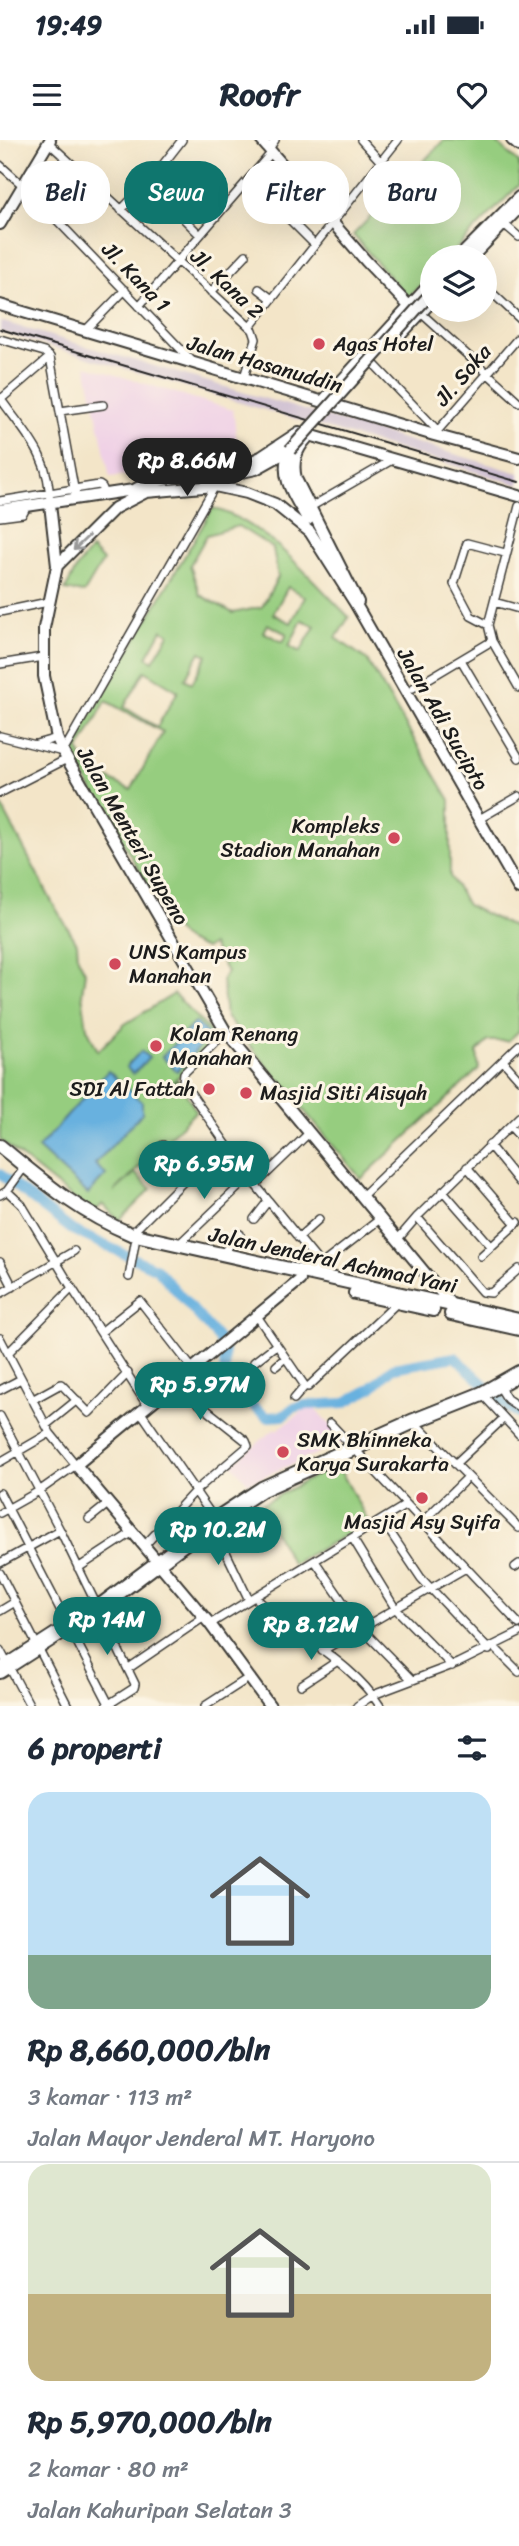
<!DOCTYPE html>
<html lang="id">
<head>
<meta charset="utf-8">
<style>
  body { margin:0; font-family:Sriracha,sans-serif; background:#f6f6f7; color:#1f2937; height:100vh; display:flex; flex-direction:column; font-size:26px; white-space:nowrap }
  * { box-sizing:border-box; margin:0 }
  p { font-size:23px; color:#747a83 }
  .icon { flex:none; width:38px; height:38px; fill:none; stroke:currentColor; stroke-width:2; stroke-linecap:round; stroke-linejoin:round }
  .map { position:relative; height:1566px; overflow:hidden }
  .drawer { display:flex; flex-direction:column; background:#fff; flex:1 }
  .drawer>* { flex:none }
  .guide { position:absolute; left:21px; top:21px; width:478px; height:63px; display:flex; gap:14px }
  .tools { position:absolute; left:420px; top:105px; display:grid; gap:14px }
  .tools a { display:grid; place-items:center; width:77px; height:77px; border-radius:50%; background:#fff; box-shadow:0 7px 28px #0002; font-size:35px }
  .price { position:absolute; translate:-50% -60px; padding:0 16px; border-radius:24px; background:#0f766e; color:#fff; font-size:23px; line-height:46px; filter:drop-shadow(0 2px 4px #0008) }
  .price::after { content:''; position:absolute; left:50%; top:42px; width:21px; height:16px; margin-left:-10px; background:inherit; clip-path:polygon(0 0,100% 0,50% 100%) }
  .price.selected { background:#222; color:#fff }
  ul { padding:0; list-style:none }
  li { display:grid; align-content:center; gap:14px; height:371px; padding:0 28px }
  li+li { border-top:2px solid #e0e1e3 }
  li span { display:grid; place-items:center; height:217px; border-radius:21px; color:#555 }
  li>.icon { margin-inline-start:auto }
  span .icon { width:126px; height:126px; fill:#fffc; stroke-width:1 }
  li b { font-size:30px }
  h2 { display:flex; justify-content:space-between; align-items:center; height:84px; padding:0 28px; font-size:30px }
  .tag { padding:0 24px; border-radius:28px; background:#fff; box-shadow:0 7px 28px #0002; font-size:24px; line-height:63px }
  .tag.selected { background:#0f766e; color:#fff }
  .status { display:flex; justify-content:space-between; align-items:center; height:49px; padding:0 35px; background:#fff; direction:ltr }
  .status svg { height:19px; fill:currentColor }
  header { display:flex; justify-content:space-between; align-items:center; height:91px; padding:0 28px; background:#fff; font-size:32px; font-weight:800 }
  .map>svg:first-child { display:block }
  .built { fill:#efd0e6 }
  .industrial { fill:#cdbed2 }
  .green { fill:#96cd7f; stroke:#59744e; stroke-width:2; fill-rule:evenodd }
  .water { fill:#67b1df; stroke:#42667e; stroke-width:2 }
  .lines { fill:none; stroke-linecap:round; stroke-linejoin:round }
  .river { stroke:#67b1df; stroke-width:10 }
  .street-casing { stroke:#3c3a36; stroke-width:10 }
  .secondary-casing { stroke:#3c3a36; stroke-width:14 }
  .primary-casing { stroke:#3c3a36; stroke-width:16 }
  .highway-casing { stroke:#3c3a36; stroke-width:18 }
  .street { stroke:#fff; stroke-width:7 }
  .secondary { stroke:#fff; stroke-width:10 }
  .primary { stroke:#fff; stroke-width:12 }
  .highway { stroke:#fff; stroke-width:14 }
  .rail { stroke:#1c1c1c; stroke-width:2 }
  .secondary-bridge-casing { stroke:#3c3a36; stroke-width:14; stroke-linecap:butt }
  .secondary-bridge { stroke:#fff; stroke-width:10 }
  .oneway { stroke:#999 }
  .poi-dot { fill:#d1495b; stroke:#fcf5e5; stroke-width:2.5 }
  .labels { text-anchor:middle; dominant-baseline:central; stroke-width:6; stroke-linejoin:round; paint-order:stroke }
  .street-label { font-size:21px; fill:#1c1c1c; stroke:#fcf5e5 }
  .poi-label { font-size:21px; fill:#1c1c1c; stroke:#fcf5e5; text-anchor:start }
</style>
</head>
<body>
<div class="status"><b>19:49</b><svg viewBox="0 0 49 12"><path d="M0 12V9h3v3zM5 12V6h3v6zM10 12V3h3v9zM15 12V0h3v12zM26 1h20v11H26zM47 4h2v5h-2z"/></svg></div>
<header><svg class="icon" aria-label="menu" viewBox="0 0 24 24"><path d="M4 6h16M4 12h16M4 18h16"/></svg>Roofr<svg class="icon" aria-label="heart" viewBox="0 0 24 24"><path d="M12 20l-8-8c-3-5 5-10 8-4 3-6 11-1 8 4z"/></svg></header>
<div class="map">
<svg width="519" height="1566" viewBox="0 0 519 1566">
  <rect width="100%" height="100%" fill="#fcf5e5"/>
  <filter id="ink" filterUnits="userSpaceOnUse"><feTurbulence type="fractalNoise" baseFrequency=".0143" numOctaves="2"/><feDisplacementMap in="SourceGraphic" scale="14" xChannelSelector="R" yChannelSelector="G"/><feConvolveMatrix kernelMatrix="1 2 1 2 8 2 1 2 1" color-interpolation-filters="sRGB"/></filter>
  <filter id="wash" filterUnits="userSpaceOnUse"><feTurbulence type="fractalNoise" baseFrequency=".00686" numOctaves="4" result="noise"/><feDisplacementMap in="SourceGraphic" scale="28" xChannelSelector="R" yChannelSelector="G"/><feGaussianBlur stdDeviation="1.57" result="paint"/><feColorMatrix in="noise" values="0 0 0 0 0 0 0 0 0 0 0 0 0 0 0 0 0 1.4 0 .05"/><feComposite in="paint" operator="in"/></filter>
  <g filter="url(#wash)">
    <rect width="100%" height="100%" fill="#f3e5c8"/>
    <!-- built -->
    <path class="built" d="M86,226L233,270L239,317L204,326L110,337Z
      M313,1267L346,1301L248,1343L232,1324L275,1289L277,1290L307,1268Z"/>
    <!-- industrial -->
    <path class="industrial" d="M0,181L519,333V345L0,192Z"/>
    <!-- green -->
    <path class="green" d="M444,0H494L519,23V45L448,117H432V133L408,158L353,95Z
      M213,368C269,385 308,437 349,477L336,498L367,520L450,660V736L467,765L519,790V891L508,901H488L477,912L479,929L361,1039L226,877L222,840L227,832L212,805L205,809L185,800L172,786L89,645L72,607ZM238,386L273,408L278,437L262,467L233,473L200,455L190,425L207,395ZM288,447L305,457L291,483L273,474ZM302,480L315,486L300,512L289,506ZM267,484L287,494L283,502L263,492ZM162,490L169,494L153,521L147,517ZM200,512L207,515L192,543L185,539ZM145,531L178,551L157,587L124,567ZM106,561L163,592L131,650L86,628L79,610Z
      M91,409L103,421L84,453L65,450L77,427Z
      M0,663L52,762L77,803L78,818L85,832L82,854L87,888L98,911L125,884L174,854L212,893L214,900L161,954L178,940L196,971L114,1052L135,1033L151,1049L119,1081L103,1064L94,1072L84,1067L0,1000Z
      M337,1324L369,1383L292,1424L260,1365Z"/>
    <!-- water -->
    <path class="water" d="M195,882L210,896L177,931L162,917Z
      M141,911L149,918L133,934L126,927Z
      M108,931L142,962V973L95,1024L106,1035L88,1054L38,1008Z"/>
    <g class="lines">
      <!-- river -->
      <path class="river" d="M0,1034L72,1090L157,1129L218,1198L224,1210L225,1245L267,1277L283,1276L293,1268L305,1265L344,1263L370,1249L393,1228L455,1217L510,1269L519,1274"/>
    </g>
  </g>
  <g filter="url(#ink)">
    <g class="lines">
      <!-- street casing -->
      <g class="street-casing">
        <path id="street" d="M361,0L381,22
          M49,3L253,190L256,199L244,237
          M269,9L275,0
          M0,25L29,51L193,222
          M249,39L315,105
          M121,70L154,36L182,0
          M184,79L200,95
          M504,84L519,97
          M485,146L519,178
          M259,149L272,159
          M211,152L246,115
          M139,166L272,12
          M421,173L519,262
          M250,187L398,0
          M85,191L125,150
          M0,199L44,212L50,217L76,359
          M374,224L438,291
          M0,258C26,295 50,315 50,364
          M0,260L50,217
          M60,271L103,265
          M434,295L519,197
          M0,361L99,345L102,347L105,354
          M519,366L488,485L492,501L519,548
          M309,368L392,320
          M0,377L23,374L27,366
          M494,462L519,469
          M0,472L48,462
          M488,485L471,476L454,444L467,403L505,413
          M461,520L519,618
          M0,524L43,517
          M413,548L492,501
          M0,596L63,612L215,346
          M36,604L57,598
          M0,653L67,619
          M481,678L519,656
          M226,892L184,933L183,942L249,1037L321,1125
          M503,921L519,939
          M510,986L519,996
          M163,1005L192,1034
          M489,1005L519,1042
          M467,1027L516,1084
          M255,1045L309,993
          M7,1051L22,1065L72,1148L147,1265
          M443,1051L491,1106
          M0,1055L7,1051L25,1026
          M362,1056L519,905
          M417,1077L482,1152L491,1153L519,1129
          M254,1079L268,1061
          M131,1094L223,1002
          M298,1098L319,1079
          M398,1099L417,1077L519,977
          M179,1104L249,1037
          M221,1115L240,1094
          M481,1116L518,1082
          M0,1122L13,1147
          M309,1134L380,1079
          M129,1137L135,1103
          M0,1154L74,1111
          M257,1176L305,1246L308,1247L397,1163
          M101,1192L140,1161L192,1228
          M0,1198L50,1293L76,1325L39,1351L0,1373
          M8,1213L72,1148
          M254,1222L276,1205
          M276,1226L285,1218
          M499,1246L507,1259L519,1267
          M0,1250L21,1239
          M482,1254L519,1294
          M294,1259L305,1246
          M32,1260L61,1244L89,1273L128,1233
          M140,1271L215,1380
          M0,1276L60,1390L135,1544L134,1548L106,1566
          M414,1282L519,1388
          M330,1283L519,1484
          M46,1285L77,1260
          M0,1322L50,1293
          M455,1324L504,1278
          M0,1353L110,1566
          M89,1379L109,1363
          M382,1380L421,1438L489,1510
          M422,1382L468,1337
          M212,1383L249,1460
          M353,1399L395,1468L452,1526
          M144,1406L195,1351L248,1306L246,1301L173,1243
          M315,1421L361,1488L412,1540
          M0,1423L60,1390
          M515,1427L519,1424
          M78,1428L133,1392
          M0,1433L68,1566
          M255,1457C293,1495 351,1520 380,1566
          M0,1471L15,1462
          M210,1484L406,1365
          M494,1507L519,1532
          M0,1510L30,1566
          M322,1511L466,1428
          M129,1528L204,1477
          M301,1545L336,1522
          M205,1566L250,1537
          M357,1566L373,1555L458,1523L519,1493"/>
      </g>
      <!-- secondary casing -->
      <g class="secondary-casing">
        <path id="secondary" d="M261,0L366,121L409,166
          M512,0L519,6
          M0,84L50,0
          M459,117L519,57
          M472,117L519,68
          M0,165L434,295L519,318
          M391,205L432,161
          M323,261L432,142
          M307,298C296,310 292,322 296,339L358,462
          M290,311C277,335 296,359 308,380
          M208,339L256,329L290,310
          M136,349L147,343L243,325L261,317L299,292L519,356
          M50,364L57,426L44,488V536L57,598L63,612L226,892L454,1168
          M0,370L140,349
          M57,426L115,368L146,352L215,346L247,353L275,364L310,392L355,463L519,749
          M270,1566L210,1484L76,1325L300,1140"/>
      </g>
      <!-- primary casing -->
      <g class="primary-casing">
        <path id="primary" d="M0,1006C44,1042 78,1072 131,1094L519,1180
          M355,1153L433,1170
          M451,1174L519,1189"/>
      </g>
      <!-- highway casing -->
      <g class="highway-casing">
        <path id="highway" d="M0,1531L98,1468L215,1380L262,1349L414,1281L482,1254L519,1233"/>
      </g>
      <!-- street -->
      <use href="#street" class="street"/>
      <!-- secondary -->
      <use href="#secondary" class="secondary"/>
      <!-- primary -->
      <use href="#primary" class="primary"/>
      <!-- highway -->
      <use href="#highway" class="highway"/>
      <!-- rail -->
      <path class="rail" d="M0,189L519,342"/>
      <!-- secondary-bridge casing -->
      <g class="secondary-bridge-casing">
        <path id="secondary-bridge" d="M290,310L432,152"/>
      </g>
      <!-- secondary-bridge -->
      <use href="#secondary-bridge" class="secondary-bridge"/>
    </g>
    <!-- one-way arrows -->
    <defs><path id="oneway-shaft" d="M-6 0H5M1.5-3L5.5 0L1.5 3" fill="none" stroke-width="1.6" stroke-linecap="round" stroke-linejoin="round" transform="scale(1.75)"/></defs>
    <use class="oneway" href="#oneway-shaft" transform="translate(81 403) rotate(136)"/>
  </g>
  <!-- markers -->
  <g class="poi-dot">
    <circle cx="319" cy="204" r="7"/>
    <circle cx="394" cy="698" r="7"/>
    <circle cx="115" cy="824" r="7"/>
    <circle cx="156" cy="906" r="7"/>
    <circle cx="209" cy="949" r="7"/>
    <circle cx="246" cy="953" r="7"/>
    <circle cx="283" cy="1312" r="7"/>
    <circle cx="422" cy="1358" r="7"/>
  </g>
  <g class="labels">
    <!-- street labels -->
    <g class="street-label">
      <text transform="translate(136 137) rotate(46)">Jl. Kana 1</text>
      <text transform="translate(227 144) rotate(43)">Jl. Kana 2</text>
      <text transform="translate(265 224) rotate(16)">Jalan Hasanuddin</text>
      <text transform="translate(463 235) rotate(-49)">Jl. Soka</text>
      <text transform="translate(443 579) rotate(60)">Jalan Adi Sucipto</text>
      <text transform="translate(133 696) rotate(60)">Jalan Menteri Supeno</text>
      <text transform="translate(333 1120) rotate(12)">Jalan Jenderal Achmad Yani</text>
    </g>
    <!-- poi labels -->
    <g class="poi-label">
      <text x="333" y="204">Agas Hotel</text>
      <text x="380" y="686" text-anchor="end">Kompleks<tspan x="380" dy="24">Stadion Manahan</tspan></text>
      <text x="129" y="812">UNS Kampus<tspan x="129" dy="24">Manahan</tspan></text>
      <text x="170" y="894">Kolam Renang<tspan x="170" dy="24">Manahan</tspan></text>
      <text x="195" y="949" text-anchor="end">SDI Al Fattah</text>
      <text x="260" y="953">Masjid Siti Aisyah</text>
      <text x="297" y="1300">SMK Bhinneka<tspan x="297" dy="24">Karya Surakarta</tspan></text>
      <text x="422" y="1382" text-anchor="middle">Masjid Asy Syifa</text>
    </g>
  </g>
</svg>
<div class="tools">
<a><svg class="icon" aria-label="layers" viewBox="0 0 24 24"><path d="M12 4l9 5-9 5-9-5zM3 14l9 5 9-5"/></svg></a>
</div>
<b class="price selected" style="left:187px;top:358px">Rp 8.66M</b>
<b class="price" style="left:204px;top:1061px">Rp 6.95M</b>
<b class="price" style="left:200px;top:1282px">Rp 5.97M</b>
<b class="price" style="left:218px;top:1427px">Rp 10.2M</b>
<b class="price" style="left:107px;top:1517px">Rp 14M</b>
<b class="price" style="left:311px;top:1522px">Rp 8.12M</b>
<div class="guide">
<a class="tag">Beli</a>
<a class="tag selected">Sewa</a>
<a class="tag">Filter</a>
<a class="tag">Baru</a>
</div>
</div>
<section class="drawer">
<h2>6 properti<svg class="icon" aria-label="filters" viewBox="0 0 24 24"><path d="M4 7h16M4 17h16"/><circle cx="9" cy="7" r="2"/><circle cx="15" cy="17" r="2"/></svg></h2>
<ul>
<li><span style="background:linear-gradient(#bfe0f5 75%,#7fa58c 0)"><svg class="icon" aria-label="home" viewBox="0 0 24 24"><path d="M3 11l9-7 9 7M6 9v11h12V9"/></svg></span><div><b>Rp 8,660,000/bln</b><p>3 kamar · 113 m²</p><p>Jalan Mayor Jenderal MT. Haryono</p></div></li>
<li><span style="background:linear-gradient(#dfe7d0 60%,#c2b280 0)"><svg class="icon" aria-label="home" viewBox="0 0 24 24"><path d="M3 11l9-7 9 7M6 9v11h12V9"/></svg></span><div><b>Rp 5,970,000/bln</b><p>2 kamar · 80 m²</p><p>Jalan Kahuripan Selatan 3</p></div></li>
</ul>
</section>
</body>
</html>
